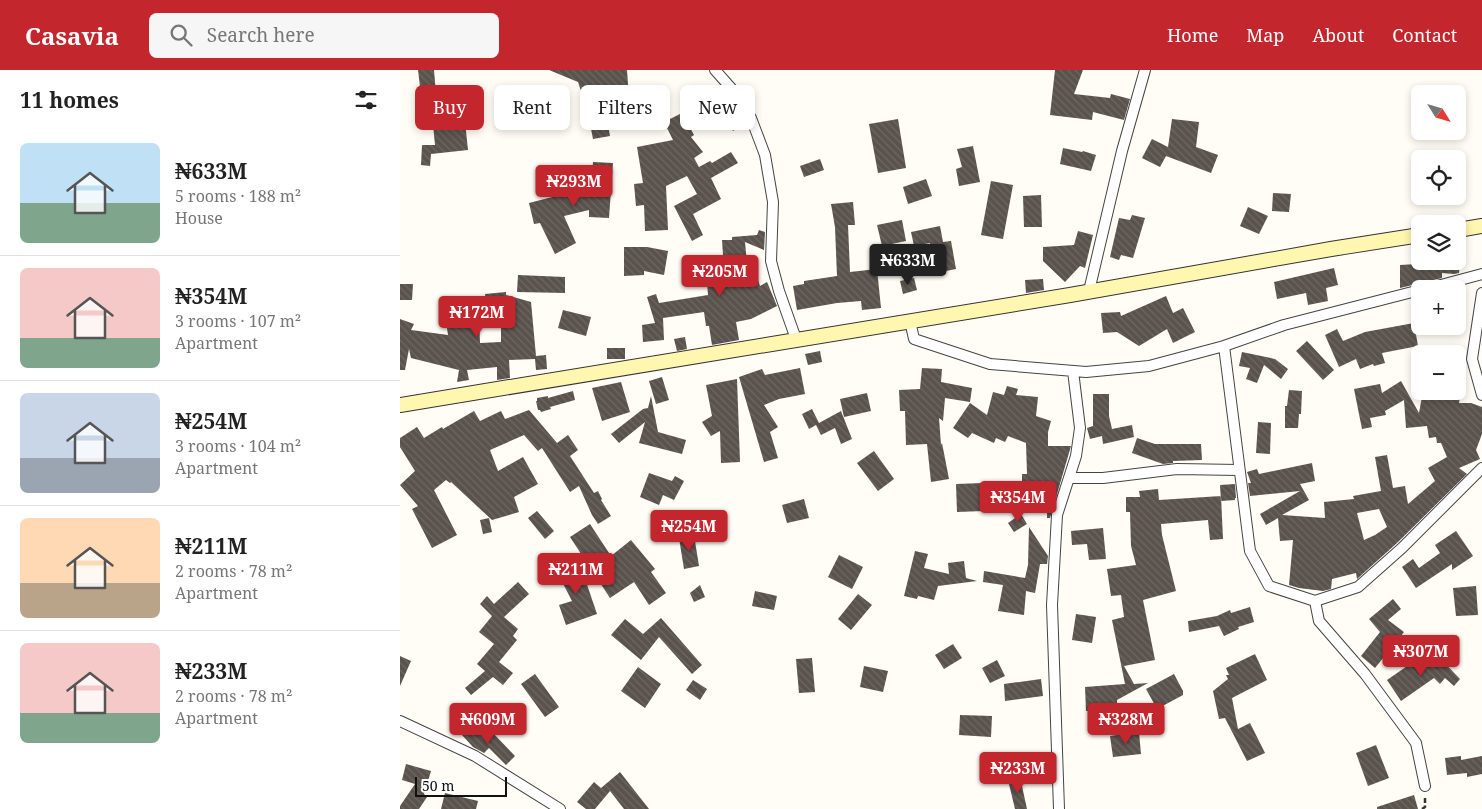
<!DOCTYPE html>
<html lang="en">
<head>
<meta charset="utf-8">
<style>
  body { margin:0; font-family:"Noto Serif",serif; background:#f6f6f6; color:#222; height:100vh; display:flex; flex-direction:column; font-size:19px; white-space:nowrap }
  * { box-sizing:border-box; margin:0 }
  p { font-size:16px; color:#767676 }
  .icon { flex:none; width:28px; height:28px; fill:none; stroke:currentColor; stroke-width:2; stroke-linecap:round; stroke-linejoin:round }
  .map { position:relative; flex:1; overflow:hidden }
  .sheet { display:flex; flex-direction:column; background:#fff; width:400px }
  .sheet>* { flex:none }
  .hud { position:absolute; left:15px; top:15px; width:475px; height:45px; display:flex; gap:10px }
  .needle { width:32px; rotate:127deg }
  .buttons { position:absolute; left:1011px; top:15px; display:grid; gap:10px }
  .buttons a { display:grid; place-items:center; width:55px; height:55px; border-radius:8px; background:#fff; box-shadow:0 2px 8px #0003; font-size:25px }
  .scale { position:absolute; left:15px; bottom:12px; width:92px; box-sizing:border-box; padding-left:5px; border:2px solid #111; border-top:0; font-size:14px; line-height:18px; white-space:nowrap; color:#111; -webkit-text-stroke:4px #fff; paint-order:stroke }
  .price { position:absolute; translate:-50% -42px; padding:0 11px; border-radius:5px; background:#c4262e; color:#fff; font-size:16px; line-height:32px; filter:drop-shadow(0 1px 2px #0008) }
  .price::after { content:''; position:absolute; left:50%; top:30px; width:15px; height:11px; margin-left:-8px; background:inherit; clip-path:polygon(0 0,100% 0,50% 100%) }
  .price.on { background:#222; color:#fff }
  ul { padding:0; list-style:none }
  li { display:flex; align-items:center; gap:15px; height:125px; padding:0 20px }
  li+li { border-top:1px solid #e0e0e0 }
  li span { display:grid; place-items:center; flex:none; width:140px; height:100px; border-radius:8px; color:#555 }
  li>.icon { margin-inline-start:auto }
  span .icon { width:60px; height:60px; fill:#fffc; stroke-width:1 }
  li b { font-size:21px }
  h2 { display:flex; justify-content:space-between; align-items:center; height:60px; padding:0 20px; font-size:21px }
  .chip { padding:0 18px; border-radius:8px; background:#fff; box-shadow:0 2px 8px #0003; font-size:18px; line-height:45px }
  .chip.on { background:#c4262e; color:#fff }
  header { display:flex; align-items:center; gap:30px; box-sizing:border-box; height:70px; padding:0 25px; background:#c4262e; color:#fff }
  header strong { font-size:24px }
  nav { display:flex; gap:28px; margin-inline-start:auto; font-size:18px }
  .search { width:350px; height:45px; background:#f6f6f6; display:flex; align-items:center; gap:12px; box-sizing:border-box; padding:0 18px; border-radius:8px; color:#767676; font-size:19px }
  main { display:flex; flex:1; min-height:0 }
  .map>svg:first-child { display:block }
  .building { fill:url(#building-back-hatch); fill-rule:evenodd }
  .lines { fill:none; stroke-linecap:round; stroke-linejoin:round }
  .street-casing { stroke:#444; stroke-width:12 }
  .secondary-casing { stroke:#333; stroke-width:16 }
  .path { stroke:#333; stroke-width:2.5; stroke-dasharray:5 2.5; stroke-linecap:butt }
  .street { stroke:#fff; stroke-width:10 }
  .secondary { stroke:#fff6b0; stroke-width:14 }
</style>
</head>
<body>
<header>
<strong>Casavia</strong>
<div class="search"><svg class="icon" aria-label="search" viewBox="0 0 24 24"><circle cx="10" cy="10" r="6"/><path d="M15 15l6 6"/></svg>Search here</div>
<nav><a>Home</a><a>Map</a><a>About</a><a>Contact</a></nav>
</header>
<main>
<section class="sheet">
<h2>11 homes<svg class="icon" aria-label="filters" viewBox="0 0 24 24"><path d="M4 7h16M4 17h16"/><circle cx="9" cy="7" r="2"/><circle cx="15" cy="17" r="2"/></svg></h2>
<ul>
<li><span style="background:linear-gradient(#bfe0f5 60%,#7fa58c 0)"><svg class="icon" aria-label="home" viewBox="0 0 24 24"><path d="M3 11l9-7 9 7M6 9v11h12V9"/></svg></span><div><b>₦633M</b><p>5 rooms · 188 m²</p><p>House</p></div></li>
<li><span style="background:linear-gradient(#f6c9c9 70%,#7fa58c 0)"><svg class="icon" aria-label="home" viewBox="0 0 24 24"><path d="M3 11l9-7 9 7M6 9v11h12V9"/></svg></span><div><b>₦354M</b><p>3 rooms · 107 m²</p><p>Apartment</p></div></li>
<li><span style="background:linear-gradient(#c9d6e8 65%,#9aa5b1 0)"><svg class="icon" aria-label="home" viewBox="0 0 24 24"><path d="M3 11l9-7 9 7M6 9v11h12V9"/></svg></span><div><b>₦254M</b><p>3 rooms · 104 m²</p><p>Apartment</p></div></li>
<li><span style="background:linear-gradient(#ffd9b3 65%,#b9a48a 0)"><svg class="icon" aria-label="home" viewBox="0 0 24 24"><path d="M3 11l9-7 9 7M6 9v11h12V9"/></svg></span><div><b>₦211M</b><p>2 rooms · 78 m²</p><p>Apartment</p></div></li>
<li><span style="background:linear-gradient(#f6c9c9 70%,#7fa58c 0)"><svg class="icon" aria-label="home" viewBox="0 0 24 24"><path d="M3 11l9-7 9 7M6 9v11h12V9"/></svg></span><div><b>₦233M</b><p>2 rooms · 78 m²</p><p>Apartment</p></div></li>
</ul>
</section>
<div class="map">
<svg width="1082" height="739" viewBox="0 0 1082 739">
  <defs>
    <pattern id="building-back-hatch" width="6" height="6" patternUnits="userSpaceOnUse" patternTransform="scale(1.25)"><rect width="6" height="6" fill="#5a524d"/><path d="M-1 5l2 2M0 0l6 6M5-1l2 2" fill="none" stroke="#6d6662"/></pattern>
  </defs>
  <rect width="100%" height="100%" fill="#fffdf5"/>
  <!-- building -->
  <path class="building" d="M18,0H34L36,24L21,25Z
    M149,0H227L230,42L206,44L210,66L193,69L190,54H192L178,12Z
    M655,0H683L674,24L710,28L711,24L730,29L724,50L693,42L692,50L650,45Z
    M64,42L68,80L31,84L30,96L21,95L22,75H35L32,45Z
    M282,43L294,65L291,67L303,82L294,88L299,97L310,91L312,93L331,82L338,93L311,108L321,129L293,144L303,165L292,171L274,136L297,124L287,106L266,116L268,160L245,161L244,135L236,136L234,114L243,113L237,77L273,70L264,52Z
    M338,45L344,53L333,61L328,52Z
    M498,49L506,98L478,103L469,54Z
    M772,49L799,52L796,77L818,85L811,103L766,86L760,97L742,88L752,69L768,77Z
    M573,76L580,112L559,116L556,99L562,97L557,79Z
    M663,78L682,82L683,81L696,85L691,101L660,94Z
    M420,89L424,100L404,107L400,96Z
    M193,92L213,93L209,148L189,147V140L164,146L176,173L155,184L140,153L134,154L129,133L191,117Z
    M526,109L532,126L508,134L503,117Z
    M591,111L613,115L603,169L581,165Z
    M873,123L891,124L889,142L872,141Z
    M641,125L642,157H624L623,126Z
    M453,132L455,155H448L450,202L477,199L481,238L462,240L461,231L437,233L397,240L393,216L404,214V211L437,206L435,157L431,134Z
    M848,137L868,146L859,164L840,156Z
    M732,145L745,148L733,188L721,185L719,190L710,187L719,148L730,150Z
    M502,150L506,171L482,176L477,155Z
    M540,156L543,172L551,171L556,199L536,203L530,173L514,176L511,162Z
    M359,160L365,162L364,180L345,172L348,204L355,202L360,216L367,212L377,236L351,249L336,252L339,270L312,275L309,256H306L304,242L263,248L264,270L243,272L242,255L255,253L247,227L256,224L259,233L308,225L307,213L321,211L319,201L324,200L322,170H332V167L357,165Z
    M678,161L693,165L685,198L680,196L665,212L643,191V177L674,175Z
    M224,177H247L268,181L264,205L244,201V205L224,206Z
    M1016,191H1060L1059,203L1054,204L1042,203V208L1000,218V195L1017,194Z
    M934,198L938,215L926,218L928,231L908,235L906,223L877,229L874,212Z
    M118,205L165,207V223L117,222Z
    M514,208L517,220L503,224L500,211Z
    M643,209L644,220L626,223L625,210Z
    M0,214H13L12,230H0Z
    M106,222V225L131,232L136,286L146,285L147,299L136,300L135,289L109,290L110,308L97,310V297L67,300L69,310L57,312L59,300L11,288L9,279L5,300H0V249L14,254L11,260L48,265L45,245L64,242L63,233L86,231L85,224ZM101,245V272L80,273L79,247Z
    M766,226L773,243L783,238L795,262L773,273L767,259L739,276L717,262L703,263L701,243L720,242L721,246Z
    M163,240L191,247L186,266L158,258Z
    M1014,253L1018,276L982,283L985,293L974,296L973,294L960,299L956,289L939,297L925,265L937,259L943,271L965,262Z
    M285,267L287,279L277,281L274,269Z
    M907,271L934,300L923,310L896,281Z
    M207,278H225V289H207Z
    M420,281L422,292L408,295L405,284Z
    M842,282L875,289L888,299L881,309L864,295L857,313L846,309L850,298L839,296Z
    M400,298L405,324L379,329L364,335L378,357L370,362L378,388L364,392L339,307L362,299L365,305Z
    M522,298L542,299L541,312L572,318L570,332L545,328L543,351L539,348L541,375L542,373L549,409L531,412L527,374L506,375L505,341H500L499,320L520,319Z
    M262,307L269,330L256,334L249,311Z
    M337,309L340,392L321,393L320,361L311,366L302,352L312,346L306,315Z
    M1001,311L1019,343L1023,321H1061L1059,333H1071L1082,337V364L1076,380L1080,389L1059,398L1067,404L997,473L957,509L956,503L932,509L931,519L923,521L899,518L889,515L893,470L880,471L878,448L866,455L860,444L900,421L850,426L848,413H851L847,402L857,399L859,404L912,393L915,411L900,414L909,430L882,445L925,448L924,432L954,429L953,426L981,421L975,387L987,385L993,418L1005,416L1008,434L1035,411L1028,398L1047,387L1041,373H1037L1036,367L1029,368L1027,356L1006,358L1004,330L985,341L986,345L970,348L972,357L962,359L954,319L980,314L982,323ZM979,439L987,457L975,465L964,470L957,443Z
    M221,312L230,342L202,351L192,318Z
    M607,316L618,319L616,325L638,327L636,346L651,351L648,362V376H671L650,448H647V438L626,439V418H622V404H627L626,373L608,366L605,372L596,368L594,373L572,363L568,368L553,358L570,333L587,345L593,322L604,325Z
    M889,320L902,321L901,344H899L898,358H885V336H887Z
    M173,321L175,330L150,337L151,339L141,342L140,340H138L136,331H137V328L148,326V328Z
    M467,323L471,341L444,347L440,329Z
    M693,324H709V346L712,359L732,355L734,367L703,374L702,366L690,369L687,358L693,356Z
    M251,326L258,362L286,370L282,384L239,373L245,352L219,373L211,364L243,339L248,338Z
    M412,339L419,353L441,341L452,369L441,374L435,358L421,365L416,355L409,359L402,344Z
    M129,340L157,373L168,365L178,380L170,386L194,423L198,421L202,429L201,430L211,446L198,454L192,445L179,416L170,422L142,378L138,381L124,365L90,380L98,401L123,387L138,414L114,427L119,442L92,450L51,412L50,413L46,410L34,420L57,465L32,478L12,439L18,436L0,415L15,401L0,377V368L17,357L24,368L42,357L43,359L74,341L80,351L101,341L105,349Z
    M858,352L871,353L870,384L856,383Z
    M737,368L755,374H801L802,390L773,391V393L763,394L732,383Z
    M474,381L494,409L478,421L457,393Z
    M249,403L272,411L275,406L284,411L274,430L263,425L259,435L240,427Z
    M583,413L584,441L557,442L556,414Z
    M835,414L836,428H835V430L821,431L820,415Z
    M758,419L759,430L821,426L823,469L810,470L808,450L761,454L762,465L776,521L743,530L755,590L724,596L734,614L748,613L717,630V639L686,641L685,617L725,614L712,550L724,547L721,525L711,526L707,499L736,495L731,476L730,442H726V427H740L739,421Z
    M404,429L409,448L387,453L382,435Z
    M137,441L154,461L145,469L128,448Z
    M621,444L627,454L614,462L608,453Z
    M89,448L92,462L83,464L80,450Z
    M190,454L211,486L231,470L255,499L251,502L266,523L249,535L234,512L210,528L170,467Z
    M629,457L648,486L647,494H640L635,523L626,521L624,545L598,541L603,515L583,512L584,501L625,508L628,495Z
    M703,458L706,489L689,490L687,474L672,475L671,461Z
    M1056,461L1073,486L1052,500V494L1016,518L1002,497L1013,489L1019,498L1040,483L1035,475Z
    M294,465L299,496L284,499L279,468Z
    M515,481L528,484L524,498L549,504L548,493L564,491L566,508L577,511L538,516L534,530L518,526L517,529L504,526Z
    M439,485L463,497L452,519L428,507Z
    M179,491L197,544L166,555L159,535L172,531L157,502Z
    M118,512L129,524L104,547L118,559L113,566L117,570L99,592L113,603L103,615L93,607L71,625L65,618L85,601L77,594L94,574L79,562L92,546L80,534L87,526L94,534Z
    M300,515L305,527L294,532L290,523Z
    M1076,516L1078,545L1056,546L1053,518Z
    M355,521L377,526L374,540L352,536Z
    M458,524L472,535L451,560L438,549Z
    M993,529L1001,539L988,550L1004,562L975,598L961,586L980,562L969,549Z
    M850,537L854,552L838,557L839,559L824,566L819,556L789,562L788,551L817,546L830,540L831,543Z
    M676,544L696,547L692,573L672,570Z
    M261,548L302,595L292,604L259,567L241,590L211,565L225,549L243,564Z
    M553,574L562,588L544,599L535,585Z
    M855,584L867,610L832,628L838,659L850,653L865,683L847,691L825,648L819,649L813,621L828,609L826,605H829L826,598Z
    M1037,585L1060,609L1054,616L1045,608L1040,614L1034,608L1001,631L987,610L1013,592L1020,602Z
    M0,586L11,591L0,616Z
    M412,588L415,622L399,623L396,589Z
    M597,590L605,606L590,613L582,598Z
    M464,596L488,601L483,622L460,617Z
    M238,597L261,614L245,638L221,621Z
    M135,604L159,637L145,647L121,614Z
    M774,604L783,621V625L757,639L746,619Z
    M641,609L643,626L605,631L604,614Z
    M293,610L307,619L300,630L286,620Z
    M560,645L592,646L591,667L559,665Z
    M73,655L86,670L93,663L115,686L106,695L89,678L84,683L73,677L62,665Z
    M739,662L741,684L713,687L710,666Z
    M976,675L989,708L968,716L956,683Z
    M1061,686V690L1082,686V704L1067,707V703L1047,705L1045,688Z
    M626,693L646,697L644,710L623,706Z
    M6,694L31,701L24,724L27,727L19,739H0V736L15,714L2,710Z
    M220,702L249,739H224L210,721L195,739H186L177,732L194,712L201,718Z
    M620,707L627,739H615L608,710Z
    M45,723L78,731L76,739H41Z
    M1014,725L1018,739H977V737Z"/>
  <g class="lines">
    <!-- street casing -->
    <g class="street-casing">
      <path id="street" d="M315,0L331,18L351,48L365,85L373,132L371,191L379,221L396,269
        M1026,219L1082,204
        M689,221L722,81L745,0
        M1082,223L1072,289L1082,325
        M510,251L514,269L590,294L686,302L749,296L824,276L850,481L869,516L915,531L919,551L965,604L1016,673L1025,716
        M824,276L884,255L1020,220
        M669,408H703L777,399L839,400
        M915,531L958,517L1002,478L1082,398
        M0,651L75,686L160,739
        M659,739L652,535L657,445L676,386L680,358L673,301"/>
    </g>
    <!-- secondary casing -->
    <g class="secondary-casing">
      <path id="secondary" d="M1058,160L1082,156
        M0,335L670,225L931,179L1020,165"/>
    </g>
    <!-- path -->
    <path class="path" d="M1022,739L1025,737V726"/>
    <!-- street -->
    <use href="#street" class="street"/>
    <!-- secondary -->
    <use href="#secondary" class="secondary"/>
  </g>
</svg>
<div class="buttons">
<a><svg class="needle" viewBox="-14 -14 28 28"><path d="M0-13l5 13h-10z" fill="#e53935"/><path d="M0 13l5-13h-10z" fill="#767676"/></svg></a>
<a><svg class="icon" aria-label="locate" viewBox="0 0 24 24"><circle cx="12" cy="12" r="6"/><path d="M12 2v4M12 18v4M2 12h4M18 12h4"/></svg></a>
<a><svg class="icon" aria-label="layers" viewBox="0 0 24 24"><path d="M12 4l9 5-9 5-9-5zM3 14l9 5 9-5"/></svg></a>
<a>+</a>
<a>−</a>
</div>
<div class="scale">50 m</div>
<b class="price" style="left:174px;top:137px">₦293M</b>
<b class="price on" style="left:508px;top:216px">₦633M</b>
<b class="price" style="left:320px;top:227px">₦205M</b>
<b class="price" style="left:77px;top:268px">₦172M</b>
<b class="price" style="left:618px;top:453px">₦354M</b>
<b class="price" style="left:289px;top:482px">₦254M</b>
<b class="price" style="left:176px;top:525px">₦211M</b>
<b class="price" style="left:1021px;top:607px">₦307M</b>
<b class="price" style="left:88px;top:675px">₦609M</b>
<b class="price" style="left:726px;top:675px">₦328M</b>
<b class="price" style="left:618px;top:724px">₦233M</b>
<div class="hud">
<a class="chip on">Buy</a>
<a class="chip">Rent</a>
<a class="chip">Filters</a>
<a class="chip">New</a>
</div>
</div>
</main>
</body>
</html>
